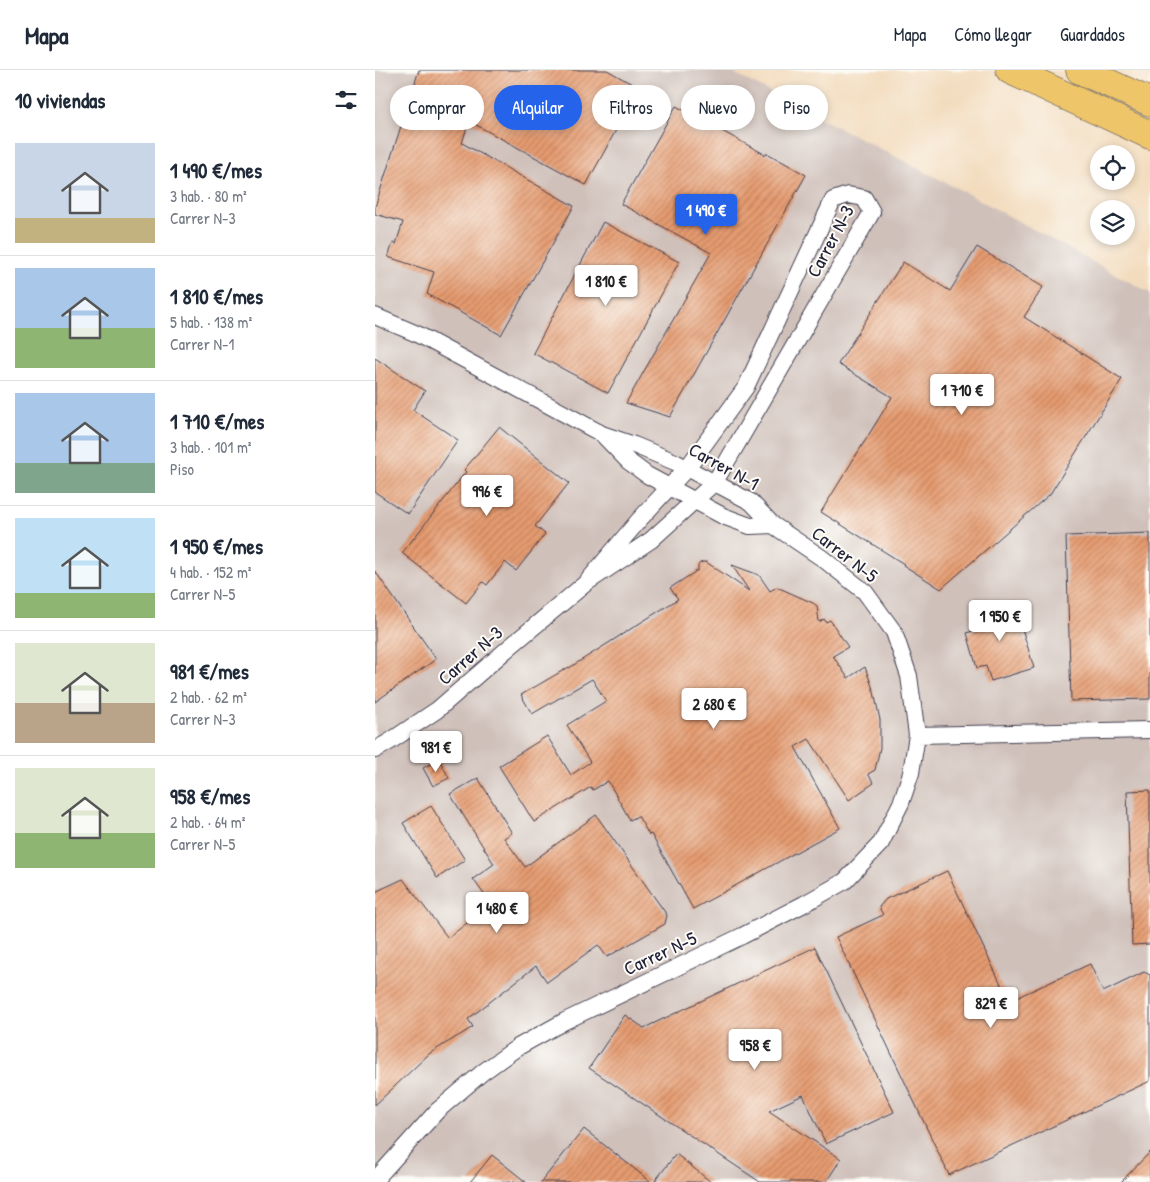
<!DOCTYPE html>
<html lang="es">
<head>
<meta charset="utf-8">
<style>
  body { margin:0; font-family:"Patrick Hand",sans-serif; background:#f6f6f7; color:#1f2937; height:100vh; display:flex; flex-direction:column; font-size:19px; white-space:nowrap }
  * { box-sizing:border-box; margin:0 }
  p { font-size:16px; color:#747a83 }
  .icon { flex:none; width:28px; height:28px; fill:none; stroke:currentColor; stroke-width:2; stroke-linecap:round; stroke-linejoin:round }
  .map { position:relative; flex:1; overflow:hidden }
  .panel { display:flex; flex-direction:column; background:#fff; width:375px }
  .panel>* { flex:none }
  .banner { position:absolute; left:15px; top:15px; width:475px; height:45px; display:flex; gap:10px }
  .fabs { position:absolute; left:715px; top:75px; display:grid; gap:10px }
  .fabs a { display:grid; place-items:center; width:45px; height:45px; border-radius:50%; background:#fff; box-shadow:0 2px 8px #0003; font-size:25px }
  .price { position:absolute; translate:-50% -42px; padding:0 11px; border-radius:5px; background:#fff; color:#222; font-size:16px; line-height:32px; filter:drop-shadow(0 1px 2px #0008) }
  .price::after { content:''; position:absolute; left:50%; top:30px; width:15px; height:11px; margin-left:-8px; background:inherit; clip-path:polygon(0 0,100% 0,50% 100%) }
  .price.active { background:#2563eb; color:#fff }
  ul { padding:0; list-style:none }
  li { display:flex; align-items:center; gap:15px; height:125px; padding:0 15px }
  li+li { border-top:1px solid #e0e1e3 }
  li span { display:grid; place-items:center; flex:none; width:140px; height:100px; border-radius:0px; color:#555 }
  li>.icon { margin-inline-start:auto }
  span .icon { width:60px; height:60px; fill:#fffc; stroke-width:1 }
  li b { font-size:21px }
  h2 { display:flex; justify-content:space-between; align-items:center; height:60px; padding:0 15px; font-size:21px }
  .tag { padding:0 18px; border-radius:22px; background:#fff; box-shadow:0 2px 8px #0003; font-size:18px; line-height:45px }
  .tag.active { background:#2563eb; color:#fff }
  header { display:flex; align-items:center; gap:30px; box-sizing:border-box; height:70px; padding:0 25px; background:#fff; border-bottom:1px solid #e0e1e3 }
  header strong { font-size:24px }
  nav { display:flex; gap:28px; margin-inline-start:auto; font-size:18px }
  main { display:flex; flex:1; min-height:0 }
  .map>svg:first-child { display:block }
  .industrial { fill:#cfc0ba }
  .building { fill:url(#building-hatch) }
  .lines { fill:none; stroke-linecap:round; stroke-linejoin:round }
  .street-casing { stroke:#413e4f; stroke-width:18 }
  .highway-casing { stroke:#413e4f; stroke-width:29 }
  .street { stroke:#fff; stroke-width:16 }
  .highway { stroke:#eec569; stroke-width:28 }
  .labels { text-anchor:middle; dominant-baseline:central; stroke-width:4; stroke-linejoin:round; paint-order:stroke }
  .street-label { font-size:19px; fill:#22223b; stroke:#fdfcf7 }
</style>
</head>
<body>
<header>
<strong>Mapa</strong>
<nav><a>Mapa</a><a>Cómo llegar</a><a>Guardados</a></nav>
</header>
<main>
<section class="panel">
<h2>10 viviendas<svg class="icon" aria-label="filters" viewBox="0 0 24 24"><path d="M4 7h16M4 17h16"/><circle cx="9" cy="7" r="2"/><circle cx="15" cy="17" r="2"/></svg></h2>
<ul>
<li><span style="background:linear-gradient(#c9d6e8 75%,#c2b280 0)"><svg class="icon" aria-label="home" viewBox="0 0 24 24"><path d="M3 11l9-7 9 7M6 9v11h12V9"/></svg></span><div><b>1 490 €/mes</b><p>3 hab. · 80 m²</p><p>Carrer N-3</p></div></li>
<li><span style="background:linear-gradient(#a9c7e8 60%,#8fb573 0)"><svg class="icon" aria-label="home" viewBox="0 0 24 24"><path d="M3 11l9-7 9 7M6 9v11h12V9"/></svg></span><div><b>1 810 €/mes</b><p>5 hab. · 138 m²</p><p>Carrer N-1</p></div></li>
<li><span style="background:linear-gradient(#a9c7e8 70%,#7fa58c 0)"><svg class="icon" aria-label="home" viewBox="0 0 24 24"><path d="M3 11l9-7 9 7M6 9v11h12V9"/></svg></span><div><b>1 710 €/mes</b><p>3 hab. · 101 m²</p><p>Piso</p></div></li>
<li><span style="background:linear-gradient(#bfe0f5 75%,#8fb573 0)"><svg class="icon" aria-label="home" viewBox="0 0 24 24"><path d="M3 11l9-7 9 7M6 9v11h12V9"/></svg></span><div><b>1 950 €/mes</b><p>4 hab. · 152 m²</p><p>Carrer N-5</p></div></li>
<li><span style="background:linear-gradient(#dfe7d0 60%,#b9a48a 0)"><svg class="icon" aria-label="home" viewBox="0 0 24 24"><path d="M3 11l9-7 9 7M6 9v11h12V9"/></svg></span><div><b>981 €/mes</b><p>2 hab. · 62 m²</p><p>Carrer N-3</p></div></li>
<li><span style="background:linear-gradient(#dfe7d0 65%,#8fb573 0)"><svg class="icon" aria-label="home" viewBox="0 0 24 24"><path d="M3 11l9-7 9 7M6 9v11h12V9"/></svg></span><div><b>958 €/mes</b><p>2 hab. · 64 m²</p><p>Carrer N-5</p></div></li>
</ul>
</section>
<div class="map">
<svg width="775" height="1112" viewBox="0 0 775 1112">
  <defs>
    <pattern id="building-hatch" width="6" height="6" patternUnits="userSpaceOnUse" patternTransform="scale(1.25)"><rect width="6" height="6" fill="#e69b70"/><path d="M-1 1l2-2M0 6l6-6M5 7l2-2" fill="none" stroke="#ba7e5d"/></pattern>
  </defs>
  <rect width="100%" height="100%" fill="#fdfcf7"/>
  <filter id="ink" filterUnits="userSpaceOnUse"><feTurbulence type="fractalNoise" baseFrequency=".02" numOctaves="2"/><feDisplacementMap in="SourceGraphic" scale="10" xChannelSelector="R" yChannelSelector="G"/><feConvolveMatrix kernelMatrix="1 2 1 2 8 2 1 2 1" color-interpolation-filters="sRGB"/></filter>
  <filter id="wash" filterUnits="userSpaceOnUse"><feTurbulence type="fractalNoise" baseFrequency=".0096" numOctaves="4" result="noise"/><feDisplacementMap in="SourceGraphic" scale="20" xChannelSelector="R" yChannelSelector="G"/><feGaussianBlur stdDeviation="1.12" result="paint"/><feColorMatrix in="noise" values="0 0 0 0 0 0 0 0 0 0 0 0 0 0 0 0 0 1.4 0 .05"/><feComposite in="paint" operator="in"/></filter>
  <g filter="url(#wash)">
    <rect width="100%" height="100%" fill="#f3dcbe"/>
    <!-- industrial -->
    <path class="industrial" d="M0,0H352L597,126L775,223V1112H0Z"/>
    <g id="blocks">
      <!-- building -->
      <path class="building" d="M44,0H232L264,18L211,115L94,51L87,73L199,136L126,265L52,224L59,202L13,187L18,173L21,174L28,152L0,144V137Z
        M301,36L391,85L392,83L431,105L295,347L251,333L336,183L246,134Z
        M228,152L304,192L233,323L158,283Z
        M602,177L668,217L649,247L747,309L675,424L566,519L528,495L529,494L446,442L517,327L463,294L528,192L575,221Z
        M0,288L50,321L38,340L83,370L33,444L0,422Z
        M124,357L194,413L160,456L170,464L141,501L130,492L112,515L108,512L91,533L27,483L91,402L89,400Z
        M775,463V629L696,631L691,466Z
        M328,492H331L374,521L357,495L384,505L395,521L402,517L438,533L442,536L444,552L449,549L451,552L455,550L473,577L458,586L473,608L490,597L499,622L505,650V678L500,700L493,704L499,713L474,730L434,669L420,677L465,758L318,839L276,764L274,765L263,746L255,750L233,711L218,720L216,717L159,752L124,696L172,666L196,705L215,692L192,655L231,631L217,609L157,644L146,625L194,597V598L303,529L295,518L323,500V496L325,493Z
        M0,501L61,589L0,632Z
        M639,532L659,598L616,611L611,596L602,598L592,563L600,560L596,545Z
        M64,689L74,708L58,716L48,698Z
        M103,708L137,763L129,768L150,797L221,745L292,845L290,854L232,887L223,875L172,912L161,896L93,949L98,957L55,983L0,1035V822L28,809L73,868L116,834L98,809L119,794L75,724Z
        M775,720V874L757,875L752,721Z
        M56,736L90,790L62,808L28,753Z
        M572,801L634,931L715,894L728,922L769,902L775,905V1011L574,1105L461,867L508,845L504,837L511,829Z
        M440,877L519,1042L451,1074L428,1025L394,1041L466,1089L451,1112H385L214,998L250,945L269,958Z
        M209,1059L276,1112H166Z
        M775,1082V1112H746Z
        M301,1084L336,1112H279Z
        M117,1085L151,1112H95Z"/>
    </g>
  </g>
  <g filter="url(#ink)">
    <use href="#blocks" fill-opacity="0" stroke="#413e4f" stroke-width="1"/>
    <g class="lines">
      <!-- street casing -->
      <g class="street-casing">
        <path id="street" d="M0,246L42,264L227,364L259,375L300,392L376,432L398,455L447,488L490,522L519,562L534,606L542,665L536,703L526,733L506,773L470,811L429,834L367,866L190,951L143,977L108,1002L62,1041L0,1110
          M228,365L253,391L272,405L348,446L375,456L398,455
          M542,665L775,660
          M0,680L14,672L62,640L137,575L211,513L276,470L340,412L497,142L489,128L473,125L458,130L371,317L312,398L264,450L211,513"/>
      </g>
      <!-- highway casing -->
      <g class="highway-casing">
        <path id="highway" d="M635,0L775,65
          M705,0L775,32"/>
      </g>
      <!-- street -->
      <use href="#street" class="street"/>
      <!-- highway -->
      <use href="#highway" class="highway"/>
    </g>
  </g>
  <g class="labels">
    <!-- street labels -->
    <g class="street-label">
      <text transform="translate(455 171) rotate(-62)">Carrer N-3</text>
      <text transform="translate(349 396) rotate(29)">Carrer N-1</text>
      <text transform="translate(470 484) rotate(38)">Carrer N-5</text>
      <text transform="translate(95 585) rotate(-41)">Carrer N-3</text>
      <text transform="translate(285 883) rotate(-25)">Carrer N-5</text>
    </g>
  </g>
</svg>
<div class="fabs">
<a><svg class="icon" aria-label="locate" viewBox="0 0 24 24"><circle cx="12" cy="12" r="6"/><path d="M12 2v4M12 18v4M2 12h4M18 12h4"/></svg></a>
<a><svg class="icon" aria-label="layers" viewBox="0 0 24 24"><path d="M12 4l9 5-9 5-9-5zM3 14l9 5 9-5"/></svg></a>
</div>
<b class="price active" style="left:331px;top:166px">1 490 €</b>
<b class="price" style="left:231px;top:237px">1 810 €</b>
<b class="price" style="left:587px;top:346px">1 710 €</b>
<b class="price" style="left:112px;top:447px">996 €</b>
<b class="price" style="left:625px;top:572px">1 950 €</b>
<b class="price" style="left:339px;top:660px">2 680 €</b>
<b class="price" style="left:61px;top:703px">981 €</b>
<b class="price" style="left:122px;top:864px">1 480 €</b>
<b class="price" style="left:616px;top:959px">829 €</b>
<b class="price" style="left:380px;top:1001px">958 €</b>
<div class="banner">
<a class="tag">Comprar</a>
<a class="tag active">Alquilar</a>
<a class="tag">Filtros</a>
<a class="tag">Nuevo</a>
<a class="tag">Piso</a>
</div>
</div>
</main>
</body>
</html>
